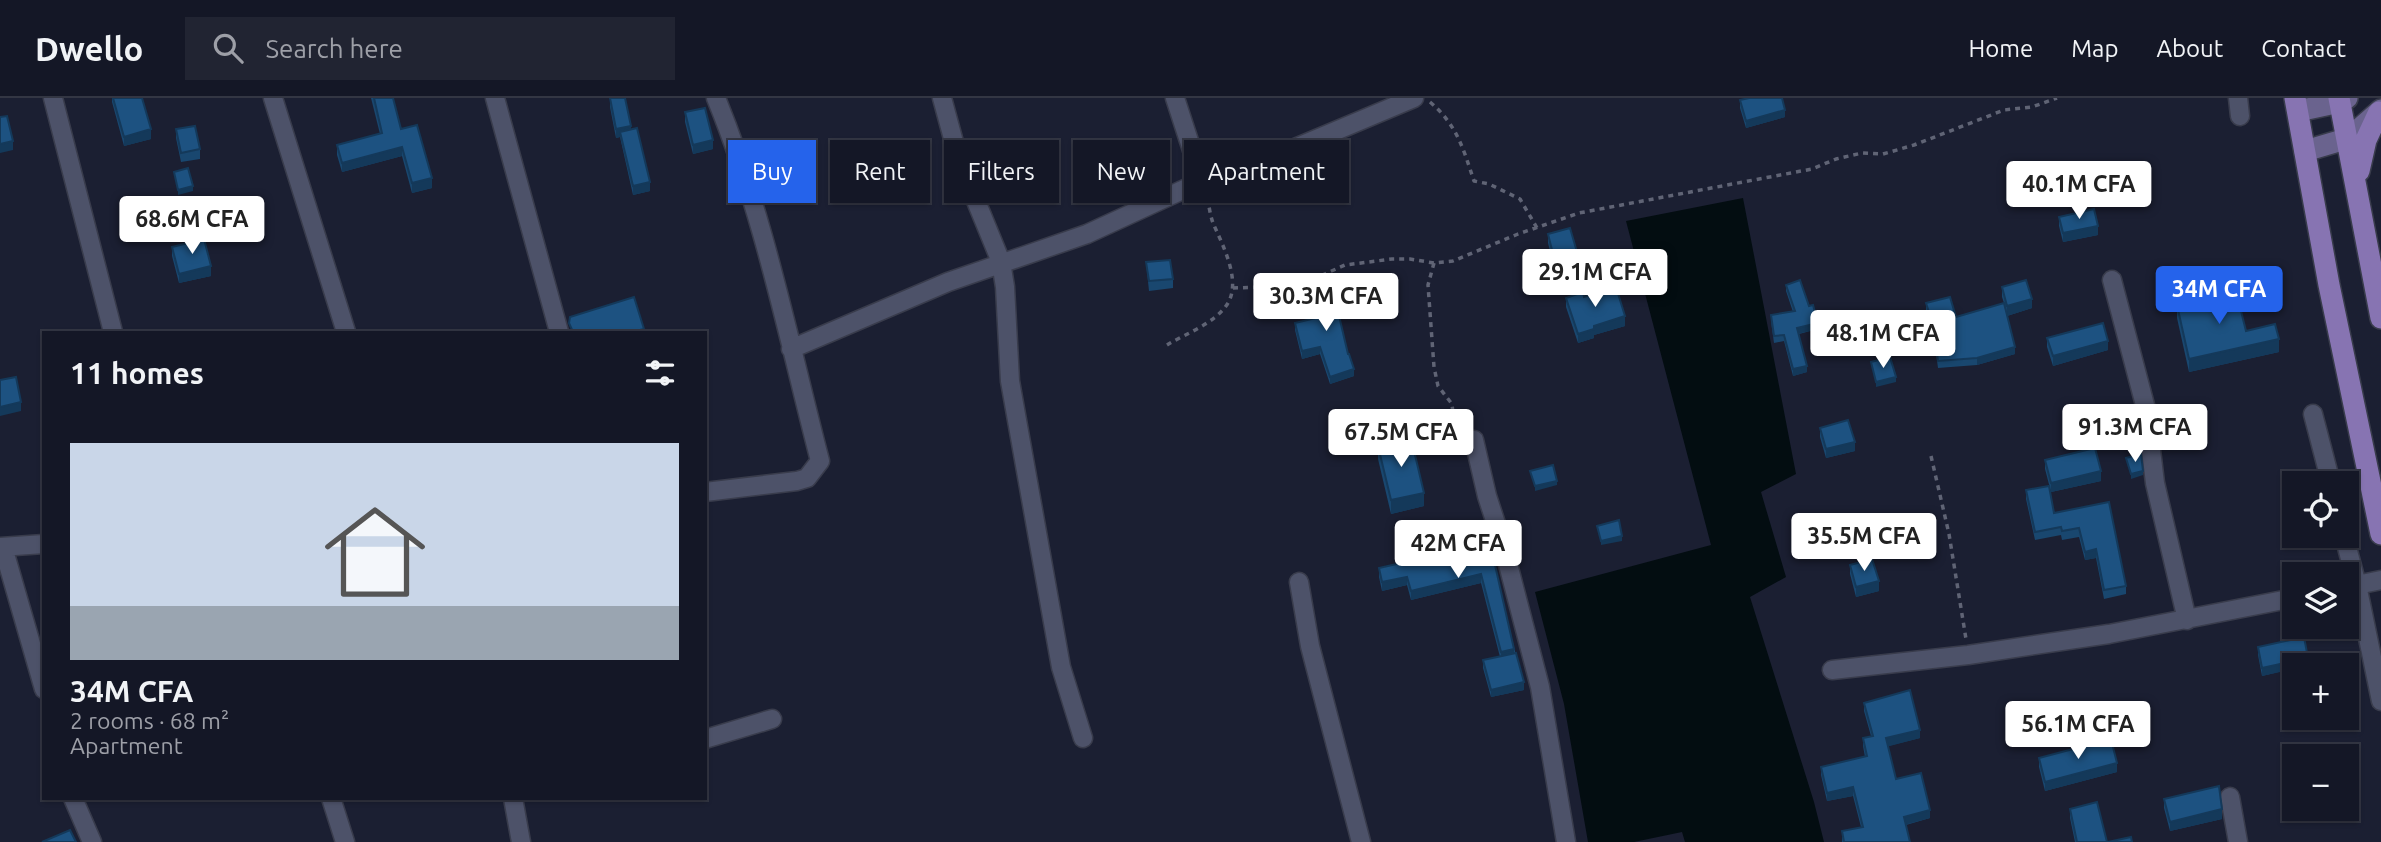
<!DOCTYPE html>
<html lang="en">
<head>
<meta charset="utf-8">
<style>
  body { margin:0; font-family:Ubuntu,sans-serif; background:#212432; color:#f1f3f6; height:100vh; display:flex; flex-direction:column; font-size:26px; white-space:nowrap }
  * { box-sizing:border-box; margin:0 }
  p { font-size:23px; color:#9d9fa7 }
  .icon { flex:none; width:38px; height:38px; fill:none; stroke:currentColor; stroke-width:2; stroke-linecap:round; stroke-linejoin:round }
  .map { position:relative; flex:1; overflow:hidden }
  .details { position:absolute; left:42px; top:233px; width:665px; height:469px; display:flex; flex-direction:column; background:#141726; border-radius:0px; box-shadow:0 2px 5px #0004,0 0 0 2px #333643 }
  .details>* { flex:none }
  .guide { position:absolute; left:728px; top:42px; width:665px; height:63px; display:flex; gap:14px }
  .buttons { position:absolute; left:2282px; top:373px; display:grid; gap:14px }
  .buttons a { display:grid; place-items:center; width:77px; height:77px; border-radius:0px; background:#141726; box-shadow:0 2px 5px #0004,0 0 0 2px #333643; font-size:35px }
  .price { position:absolute; translate:-50% -60px; padding:0 16px; border-radius:7px; background:#fff; color:#222; font-size:23px; line-height:46px; filter:drop-shadow(0 2px 4px #0008) }
  .price::after { content:''; position:absolute; left:50%; top:42px; width:21px; height:16px; margin-left:-10px; background:inherit; clip-path:polygon(0 0,100% 0,50% 100%) }
  .price.active { background:#2563eb; color:#fff }
  ul { padding:0; list-style:none }
  li { display:grid; align-content:center; gap:14px; height:371px; padding:0 28px }
  li+li { border-top:2px solid #333643 }
  li span { display:grid; place-items:center; height:217px; border-radius:0px; color:#555 }
  li>.icon { margin-inline-start:auto }
  span .icon { width:126px; height:126px; fill:#fffc; stroke-width:1 }
  li b { font-size:30px }
  h2 { display:flex; justify-content:space-between; align-items:center; height:84px; padding:0 28px; font-size:30px }
  .chip { padding:0 24px; border-radius:0px; background:#141726; box-shadow:0 2px 5px #0004,0 0 0 2px #333643; font-size:24px; line-height:63px }
  .chip.active { background:#2563eb; color:#fff }
  header { display:flex; align-items:center; gap:42px; box-sizing:border-box; height:98px; padding:0 35px; background:#141726; border-bottom:2px solid #333643 }
  header strong { font-size:33px }
  nav { display:flex; gap:38px; margin-inline-start:auto; font-size:24px }
  .search { width:490px; height:63px; background:#212432; display:flex; align-items:center; gap:18px; box-sizing:border-box; padding:0 24px; border-radius:0px; color:#9d9fa7; font-size:26px }
  .map>svg:first-child { display:block }
  .water { fill:#030d11 }
  .lines { fill:none; stroke-linecap:round; stroke-linejoin:round }
  .street-casing { stroke:#393c4c; stroke-width:21 }
  .secondary-casing { stroke:#393c4c; stroke-width:24 }
  .primary-casing { stroke:#393c4c; stroke-width:24 }
  .path { stroke:#606475; stroke-width:3.5; stroke-dasharray:5 5; stroke-linecap:butt }
  .street { stroke:#4d5269; stroke-width:18 }
  .secondary { stroke:#6a638e; stroke-width:21 }
  .primary { stroke:#8774b2; stroke-width:21 }
  .wall { fill:#19476f }
  .shaded-wall { fill:#14395a }
  .building { fill:#1d5281; stroke:#14395a; stroke-width:2 }
</style>
</head>
<body>
<header>
<strong>Dwello</strong>
<div class="search"><svg class="icon" aria-label="search" viewBox="0 0 24 24"><circle cx="10" cy="10" r="6"/><path d="M15 15l6 6"/></svg>Search here</div>
<nav><a>Home</a><a>Map</a><a>About</a><a>Contact</a></nav>
</header>
<div class="map">
<svg width="2381" height="744" viewBox="0 0 2381 744">
  <rect width="100%" height="100%" fill="#1b1f32"/>
  <!-- water -->
  <path class="water" d="M1743,100L1796,376L1761,394L1786,479L1750,499L1814,704L1824,744H1685L1682,734L1634,744H1588L1564,606L1535,494L1711,447L1626,123Z"/>
  <g class="lines">
    <!-- street casing -->
    <g class="street-casing">
      <path id="street" d="M53,0L113,234
        M273,0L346,234
        M495,0L559,234
        M942,0L958,59L1001,164L1005,189L1010,283L1061,569L1083,640
        M1175,0L1202,83
        M2238,0L2240,18
        M2112,182L2146,311L2155,385L2187,522
        M791,251L948,184L1087,136L1202,83L1295,50L1414,0
        M2313,316L2331,385
        M1474,342L1487,398L1503,447L1540,589L1566,744
        M705,394L797,383L807,380L820,363C788,240 764,117 716,0
        M2344,438L2357,487L2381,603
        M0,449L44,446
        M3,449L44,591
        M1299,484L1310,548L1361,744
        M2347,489L2381,482
        M1832,572L1968,557L2109,536L2294,500
        M705,641L772,621
        M2230,699L2238,744
        M73,700L92,744
        M331,700L345,744
        M513,700L521,744"/>
    </g>
    <!-- secondary casing -->
    <g class="secondary-casing">
      <path id="secondary" d="M2298,13L2340,4L2347,0
        M2305,53L2349,40L2381,12"/>
    </g>
    <!-- primary casing -->
    <g class="primary-casing">
      <path id="primary" d="M2295,0L2329,187L2381,436
        M2339,0L2381,220
        M2359,73L2366,42L2379,14"/>
    </g>
    <!-- path -->
    <path class="path" d="M1430,4C1457,27 1463,50 1474,83L1489,86L1520,101L1537,130
      M1434,165L1428,187L1434,269L1438,288L1452,306L1454,325L1461,333
      M1233,190L1261,189L1318,179L1345,167L1392,161H1410L1434,165L1453,163L1518,136L1579,115L1812,71L1836,61L1862,55L1883,56L1914,47L2004,12L2032,9L2057,0
      M1167,247C1185,236 1213,226 1226,208C1243,185 1223,148 1213,125C1210,117 1209,107 1207,98
      M1931,358L1949,436L1966,541"/>
    <!-- street -->
    <use href="#street" class="street"/>
    <!-- secondary -->
    <use href="#secondary" class="secondary"/>
    <!-- primary -->
    <use href="#primary" class="primary"/>
  </g>
  <!-- wall -->
  <path class="wall" d="M112,0H142L151,41L124,48L112,4Z
    M371,0H393L401,31L432,90L412,95L402,58L342,74L337,57V47L380,36Z
    M610,0L631,31L650,93L633,97L620,39L616,40L610,9Z
    M1740,2L1785,19L1746,30L1740,10Z
    M685,14L713,51L693,56L685,24Z
    M176,31L200,51V61L181,64L176,40Z
    M2059,119L2098,137L2063,144L2059,128Z
    M1548,136L1577,163L1554,169L1548,145Z
    M172,149L211,178L179,185L172,158Z
    M1146,164L1173,181V190L1149,193Z
    M1786,187L1818,231L1799,236L1807,274L1793,278L1784,243L1774,245L1771,223V217L1793,214L1786,193Z
    M2002,189L2032,210L2007,218L2015,256L1977,267L1938,270L1933,234L1926,212V205L1956,219L2004,205L2002,199Z
    M1310,193L1348,256L1354,278L1330,286L1320,256L1302,261L1295,232V225L1314,220L1310,201Z
    M1584,199L1625,228L1594,237V240L1578,245L1566,209V200Z
    M2177,207L2246,233L2279,254L2189,274L2177,220Z
    M2047,240L2108,252L2053,268L2047,249Z
    M1820,330L1855,353L1826,360L1820,339Z
    M1378,348L1424,408L1391,416L1378,361Z
    M2045,362L2101,383L2051,394L2045,371Z
    M2026,392L2054,415L2109,404L2126,488V496L2104,501L2096,460L2085,462L2079,439L2062,442L2061,437L2035,442L2026,401Z
    M1490,445L1524,592L1491,599L1483,570V562L1500,559L1481,485L1411,502L1407,487L1382,493L1379,479V470Z
    M1850,467L1879,493L1856,499L1850,476Z
    M2258,549L2308,567L2262,578L2258,557Z
    M1864,605L1920,640L1888,648L1896,681L1930,720L1906,727L1910,744H1842V733L1861,729L1853,698L1827,703L1821,677V669L1865,659L1863,648V640L1871,638L1864,613Z
    M2039,660L2117,674L2045,693L2039,669Z
    M2164,701L2222,721L2170,733L2164,710Z
    M2070,711L2107,744H2075L2070,720Z"/>
  <!-- shaded-wall -->
  <path class="shaded-wall" d="M1785,12V19L1746,30V23Z
    M631,28V37L620,34V39L616,40V31Z
    M151,31V41L124,48V39Z
    M713,42V51L693,56V47Z
    M13,43V52L0,55V46Z
    M402,49V58L342,74V65Z
    M432,80V90L412,95V85Z
    M650,84V93L633,97V88Z
    M193,88V93L178,97V92Z
    M2098,128V137L2063,144V135Z
    M1577,154V163L1554,169V160Z
    M211,168V178L179,185V176Z
    M2032,201V210L2007,218V208Z
    M1625,218V228L1594,237V240L1578,245V236L1594,228Z
    M1818,225V231L1797,236V230Z
    M644,231V234H631Z
    M2279,241V254L2189,274V261Z
    M2108,243V252L2053,268V258Z
    M1320,249V256L1302,261V253Z
    M2015,249V256L1977,267V260Z
    M1807,268V274L1793,278V271Z
    M1354,271V278L1330,286V279Z
    M1896,279V284L1876,289V284Z
    M21,304V313L0,318V309Z
    M1855,344V353L1826,360V351Z
    M2101,373V383L2051,394V385Z
    M2143,373V377L2131,381V376Z
    M1557,383V387L1535,393V388Z
    M1424,395V408L1391,416V402Z
    M1622,438V443L1601,447V443Z
    M2096,451V460L2085,462V454Z
    M1481,476V485L1411,502V493Z
    M1407,479V487L1382,493V484Z
    M1879,483V493L1856,499V489Z
    M1514,551V560L1501,563V554Z
    M2308,560V567H2294V571L2262,578V570Z
    M1524,584V592L1491,599V592Z
    M1920,632V640L1886,649V640Z
    M2117,665V674L2045,693V684Z
    M1853,689V698L1827,703V695Z
    M2222,711V721L2170,733V724Z
    M1930,712V720L1904,727V719Z"/>
  <!-- building -->
  <path class="building" d="M113,0H142L151,31L124,39Z
    M374,0H393L401,31L417,27L432,80L412,85L402,49L342,65L337,47L382,35Z
    M610,0H625L631,28L616,31Z
    M1749,0H1782L1785,12L1746,23L1740,2Z
    M705,10L713,42L693,47L685,14Z
    M7,18L13,43L0,46V19Z
    M195,28L200,51L181,55L176,31Z
    M637,30L650,84L633,88L620,34Z
    M188,70L193,88L178,92L174,74Z
    M2094,111L2098,128L2063,135L2059,119Z
    M1570,130L1577,154L1554,160L1548,136Z
    M204,141L211,168L179,176L172,149Z
    M1170,162L1173,181L1149,183L1146,164Z
    M1800,182L1809,208L1813,207L1818,225L1797,230L1807,268L1793,271L1784,237L1774,238L1771,217L1795,213L1786,187Z
    M2026,182L2032,201L2007,208L2002,189Z
    M1332,188L1348,256H1349L1354,271L1330,279L1320,249L1302,253L1295,225L1316,220L1310,193Z
    M1616,189L1625,218L1594,228V231L1578,236L1566,200L1583,194L1584,199Z
    M2236,193L2246,233L2275,226L2279,241L2189,261L2177,207Z
    M634,199L644,231L631,234H573L569,225L570,219Z
    M1950,199L1956,219L2004,205L2015,249L1977,260L1938,263L1933,227L1926,205Z
    M2103,225L2108,243L2053,258L2047,240Z
    M1890,259L1896,279L1876,284L1871,264Z
    M16,279L21,304L0,309V282Z
    M1848,322L1855,344L1826,351L1820,330Z
    M1411,340L1424,395L1391,402L1378,348Z
    M2095,350L2101,373L2051,385L2045,362Z
    M2141,356L2143,373L2131,376L2126,360Z
    M1553,367L1557,383L1535,388L1530,373Z
    M2049,388L2054,415L2109,404L2126,488L2104,492L2096,451L2085,454L2079,430L2062,433L2061,429L2035,434L2026,392Z
    M1619,422L1622,438L1601,443L1597,428Z
    M1490,445L1514,551L1501,554L1481,476L1411,493L1407,479L1382,484L1379,470Z
    M1872,461L1879,483L1856,489L1850,467Z
    M2304,539L2308,560L2262,570L2258,549Z
    M1516,555L1524,584L1491,592L1483,562Z
    M1910,592L1920,632L1886,640L1896,681L1921,675L1930,712L1904,719L1910,744H1844L1842,733L1863,729L1853,689L1827,695L1821,669L1867,658L1863,640L1873,638L1864,605Z
    M2111,641L2117,665L2045,684L2039,660Z
    M2219,688L2222,711L2170,724L2164,701Z
    M2097,704L2107,744H2077L2070,711Z
    M70,732L76,744H42Z
    M2131,739L2132,744H2108Z"/>
</svg>
<div class="buttons">
<a><svg class="icon" aria-label="locate" viewBox="0 0 24 24"><circle cx="12" cy="12" r="6"/><path d="M12 2v4M12 18v4M2 12h4M18 12h4"/></svg></a>
<a><svg class="icon" aria-label="layers" viewBox="0 0 24 24"><path d="M12 4l9 5-9 5-9-5zM3 14l9 5 9-5"/></svg></a>
<a>+</a>
<a>−</a>
</div>
<b class="price" style="left:2079px;top:123px">40.1M CFA</b>
<b class="price" style="left:192px;top:158px">68.6M CFA</b>
<b class="price" style="left:1595px;top:211px">29.1M CFA</b>
<b class="price active" style="left:2219px;top:228px">34M CFA</b>
<b class="price" style="left:1326px;top:235px">30.3M CFA</b>
<b class="price" style="left:1883px;top:272px">48.1M CFA</b>
<b class="price" style="left:2135px;top:366px">91.3M CFA</b>
<b class="price" style="left:1401px;top:371px">67.5M CFA</b>
<b class="price" style="left:1864px;top:475px">35.5M CFA</b>
<b class="price" style="left:1458px;top:482px">42M CFA</b>
<b class="price" style="left:2078px;top:663px">56.1M CFA</b>
<div class="guide">
<a class="chip active">Buy</a>
<a class="chip">Rent</a>
<a class="chip">Filters</a>
<a class="chip">New</a>
<a class="chip">Apartment</a>
</div>
<section class="details">
<h2>11 homes<svg class="icon" aria-label="filters" viewBox="0 0 24 24"><path d="M4 7h16M4 17h16"/><circle cx="9" cy="7" r="2"/><circle cx="15" cy="17" r="2"/></svg></h2>
<ul>
<li><span style="background:linear-gradient(#c9d6e8 75%,#9aa5b1 0)"><svg class="icon" aria-label="home" viewBox="0 0 24 24"><path d="M3 11l9-7 9 7M6 9v11h12V9"/></svg></span><div><b>34M CFA</b><p>2 rooms · 68 m²</p><p>Apartment</p></div></li>
</ul>
</section>
</div>
</body>
</html>
